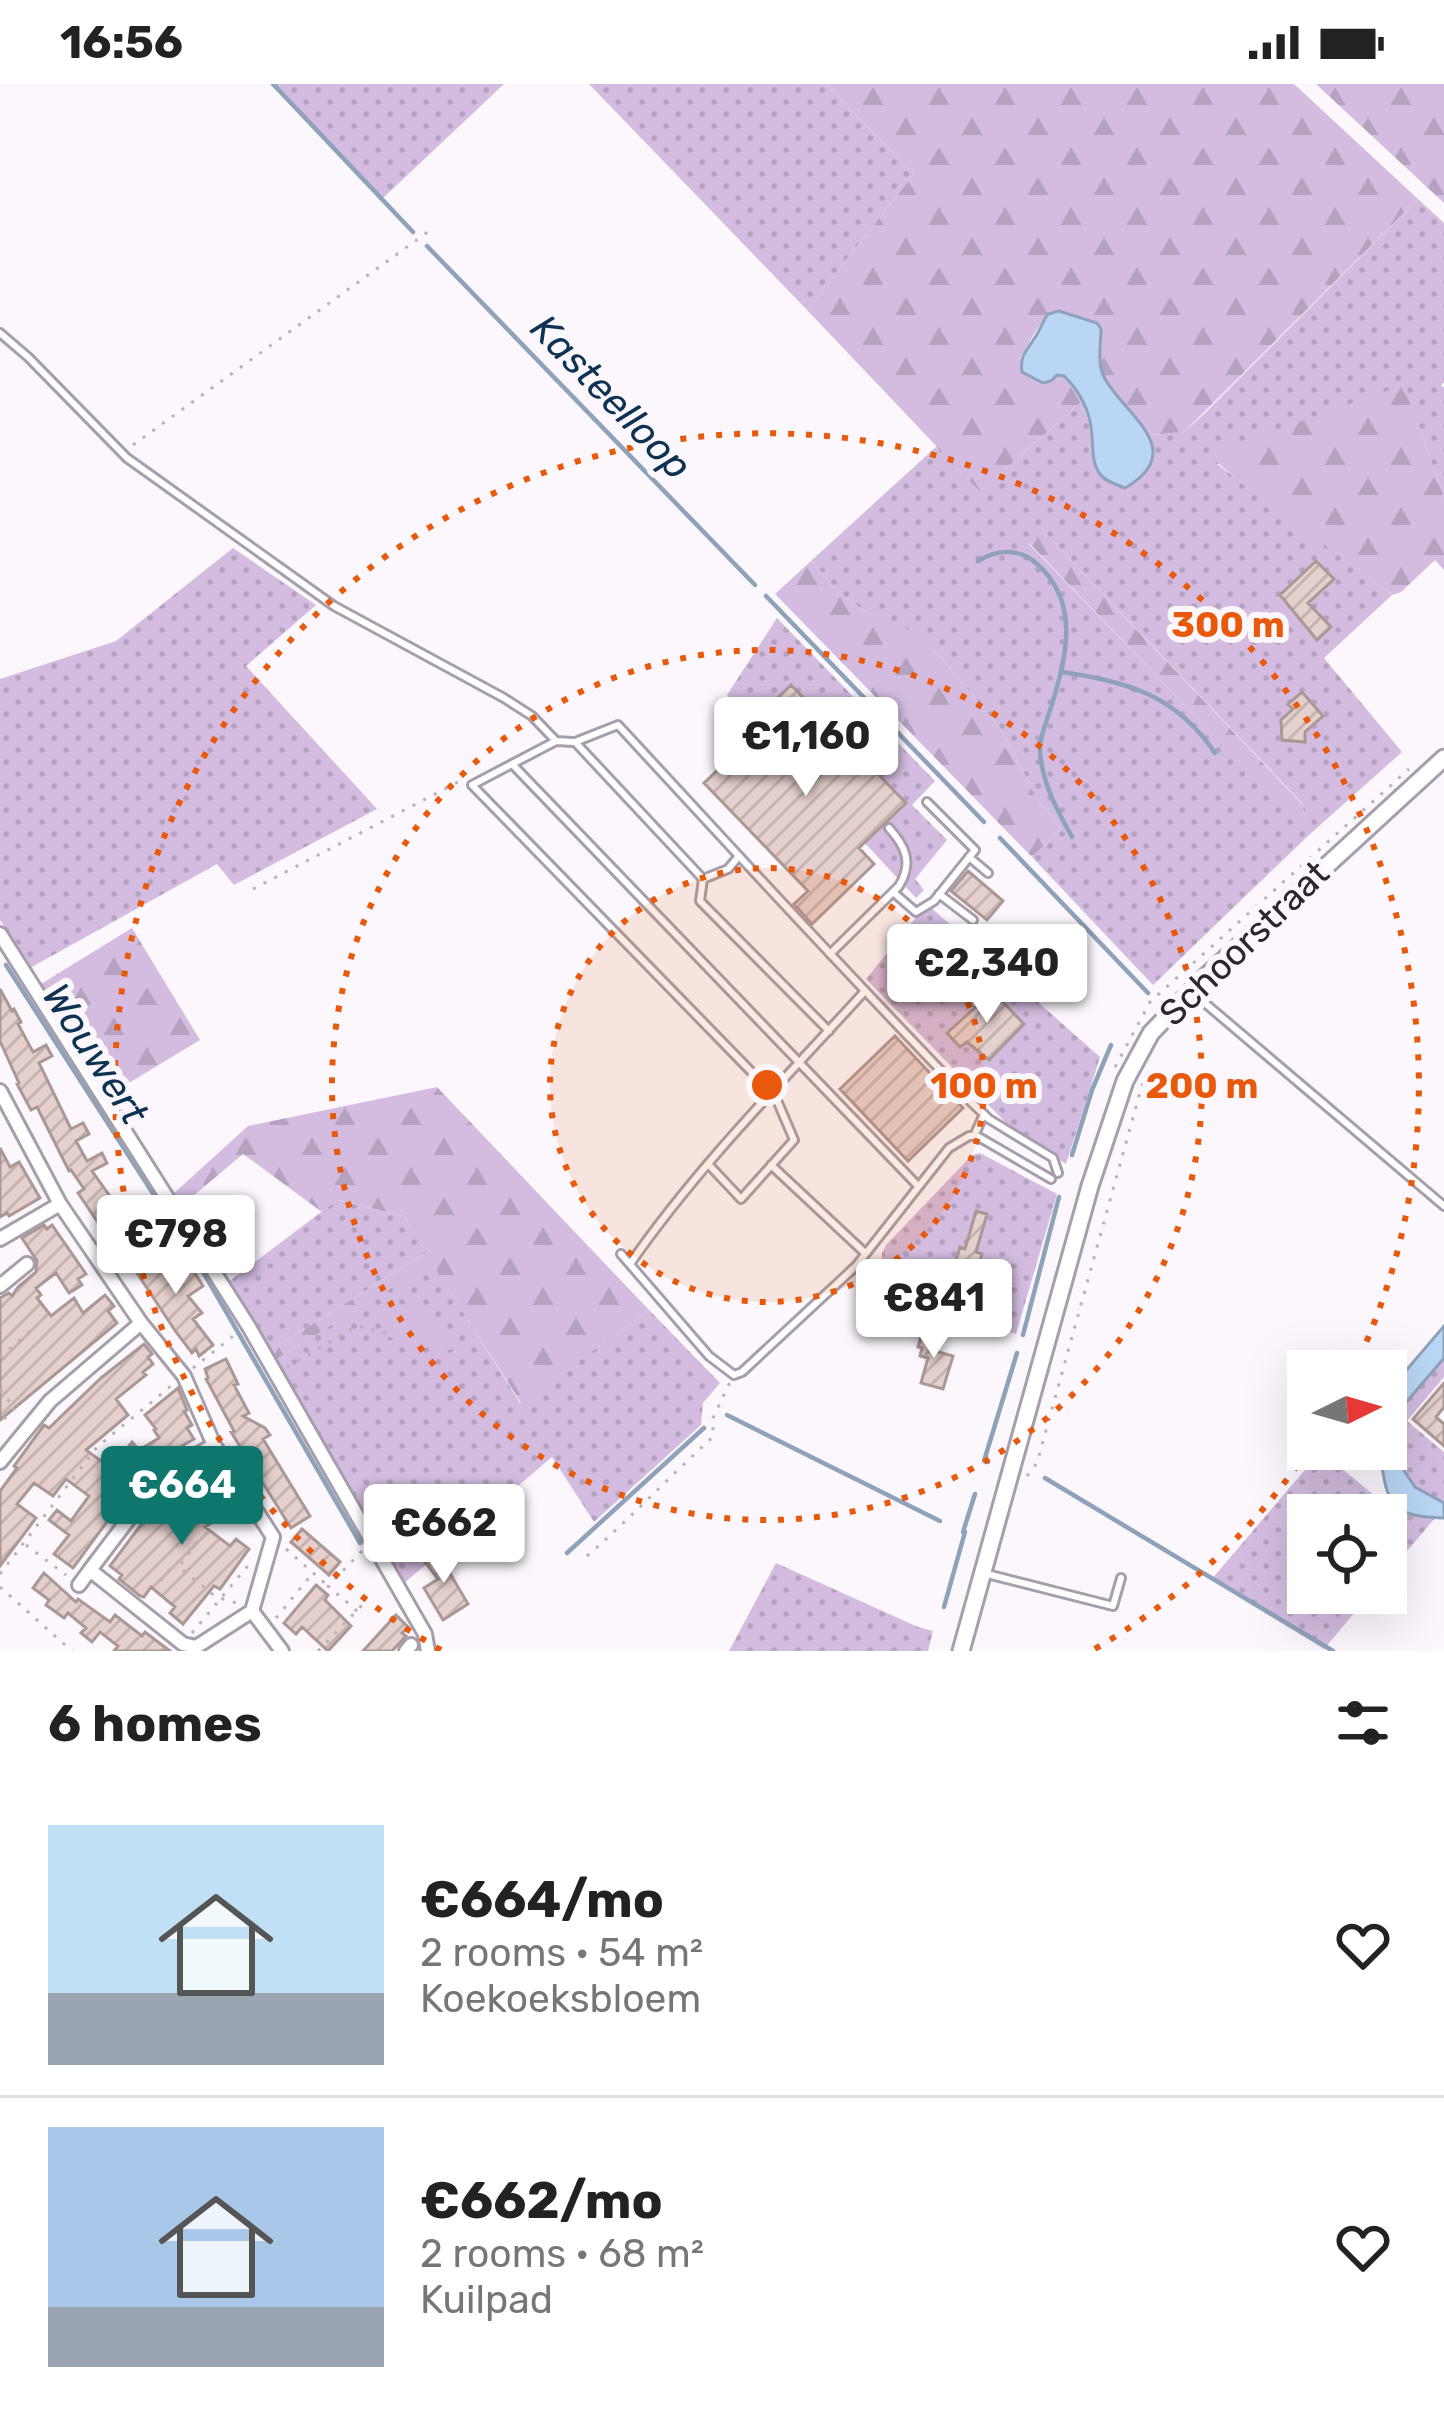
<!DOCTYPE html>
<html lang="en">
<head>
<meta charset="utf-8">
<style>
  body { margin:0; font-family:Rubik,sans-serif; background:#f6f6f6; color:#222; height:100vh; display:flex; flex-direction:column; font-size:45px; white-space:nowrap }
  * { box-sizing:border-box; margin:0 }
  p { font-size:39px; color:#767676 }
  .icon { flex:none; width:66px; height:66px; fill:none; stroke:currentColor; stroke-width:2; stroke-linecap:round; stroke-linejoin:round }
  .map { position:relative; height:1567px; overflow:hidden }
  .sheet { display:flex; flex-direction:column; background:#fff; flex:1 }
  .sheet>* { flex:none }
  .needle { width:78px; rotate:85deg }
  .fabs { position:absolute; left:1287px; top:1266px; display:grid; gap:24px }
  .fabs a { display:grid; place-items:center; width:120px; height:120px; border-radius:0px; background:#fff; box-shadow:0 12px 48px #0002; font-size:60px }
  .price { position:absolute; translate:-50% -102px; padding:0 27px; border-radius:12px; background:#fff; color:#222; font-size:39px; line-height:78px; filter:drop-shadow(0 3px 6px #0008) }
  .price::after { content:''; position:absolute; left:50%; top:72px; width:36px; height:27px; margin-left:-18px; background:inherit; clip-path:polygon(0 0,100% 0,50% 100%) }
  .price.selected { background:#0f766e; color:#fff }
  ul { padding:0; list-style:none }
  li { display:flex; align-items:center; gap:36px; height:300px; padding:0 48px }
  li+li { border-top:3px solid #e0e0e0 }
  li span { display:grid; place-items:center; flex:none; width:336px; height:240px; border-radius:0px; color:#555 }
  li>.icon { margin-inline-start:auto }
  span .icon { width:144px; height:144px; fill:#fffc; stroke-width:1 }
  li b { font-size:51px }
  h2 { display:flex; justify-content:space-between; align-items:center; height:144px; padding:0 48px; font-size:51px }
  .status { display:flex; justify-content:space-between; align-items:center; height:84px; padding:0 60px; background:#fff; direction:ltr }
  .status svg { height:33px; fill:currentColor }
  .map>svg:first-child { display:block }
  .grass { fill:url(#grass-dots); fill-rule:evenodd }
  .forest { fill:url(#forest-firs) }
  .pitch { fill:#d3bce0 }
  .water { fill:#b9d6f5; stroke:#8ea2b9; stroke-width:3 }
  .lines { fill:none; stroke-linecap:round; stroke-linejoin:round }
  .stream { stroke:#8ea2b9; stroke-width:4.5 }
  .building { fill:url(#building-hatch); stroke:#ab9895; stroke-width:3 }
  .service-casing { stroke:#a79eac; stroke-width:12 }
  .minor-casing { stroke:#a79eac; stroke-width:18 }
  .tertiary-casing { stroke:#a79eac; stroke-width:21 }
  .path { stroke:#b6b2b8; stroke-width:3; stroke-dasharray:3 9; stroke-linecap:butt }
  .service { stroke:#fff; stroke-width:6 }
  .minor { stroke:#fff; stroke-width:12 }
  .tertiary { stroke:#fff; stroke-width:15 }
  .ring { fill:none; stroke:#e8590c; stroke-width:6; stroke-dasharray:6 12 }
  .labels { text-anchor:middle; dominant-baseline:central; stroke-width:12; stroke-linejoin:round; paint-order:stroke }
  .street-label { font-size:36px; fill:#2b272d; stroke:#fbf7fd }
  .water-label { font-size:39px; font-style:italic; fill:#0d3252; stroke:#fbf7fd }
  .centre { fill:#e8590c; stroke:#fbf7fd; stroke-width:6 }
  .ring-label { font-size:36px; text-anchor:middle; font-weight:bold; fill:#e8590c; stroke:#fbf7fd; stroke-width:12; stroke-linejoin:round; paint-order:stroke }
</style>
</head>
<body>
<div class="status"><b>16:56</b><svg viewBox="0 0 49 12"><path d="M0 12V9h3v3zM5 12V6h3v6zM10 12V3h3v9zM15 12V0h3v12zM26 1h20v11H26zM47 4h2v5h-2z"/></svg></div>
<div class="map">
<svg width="1444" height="1567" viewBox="0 0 1444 1567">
  <defs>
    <pattern id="grass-dots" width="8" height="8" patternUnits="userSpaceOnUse" patternTransform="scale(3)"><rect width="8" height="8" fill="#d3bce0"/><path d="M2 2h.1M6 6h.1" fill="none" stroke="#b5a2c0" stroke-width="1.8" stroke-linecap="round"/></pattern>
    <pattern id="forest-firs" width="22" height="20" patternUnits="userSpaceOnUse" patternTransform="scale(3)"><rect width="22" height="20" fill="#d3bce0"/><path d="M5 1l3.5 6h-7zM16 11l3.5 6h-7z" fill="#b5a2c0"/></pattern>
    <pattern id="building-hatch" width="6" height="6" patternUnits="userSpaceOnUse" patternTransform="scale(3)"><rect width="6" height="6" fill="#e5d0cd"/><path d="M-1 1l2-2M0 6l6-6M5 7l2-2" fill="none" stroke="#c5b3b0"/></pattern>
  </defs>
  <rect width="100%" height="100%" fill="#fbf7fd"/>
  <!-- grass -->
  <path class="grass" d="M274,0H504L381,116Z
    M589,0H826L914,90L807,226Z
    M1418,115L1444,139V298L1441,302L1444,303V413L1406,308L1217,380L1392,511L1324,574L1402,668L1309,751L1153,901L1032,773L1061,745L1036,713L1001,645L936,568L905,544L866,528L836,507L812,476L937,362L980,408L1082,317L1092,349L1091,365L1112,399L1126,403C1148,391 1152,375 1149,351L1184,348L1204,330ZM1043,447L1302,719L1308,749L1029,460Z
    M233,464L316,521L246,582L377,725L234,801L217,780L30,884L0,836V595L116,557Z
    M777,534L935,697L912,721L947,756L915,795L924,806L916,814L727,611Z
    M927,820L1100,973L1066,1080L1012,1045L866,895Z
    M980,1069L1057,1110L1016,1250C979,1239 909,1205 882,1178V1169L886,1161L972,1071Z
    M337,1116L404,1132L426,1169L269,1267L227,1199Z
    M432,1178L520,1319L649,1226L720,1299L703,1319L701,1341L594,1438L552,1373L403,1500L274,1277Z
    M1444,1274V1293L1407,1337L1444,1368V1419L1415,1403L1386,1359V1342Z
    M1321,1367L1388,1423L1395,1420C1407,1432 1418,1434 1435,1434L1386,1492V1431H1308V1509H1371L1324,1565L1211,1496Z
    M776,1479L918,1543L933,1547L928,1567H729Z"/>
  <!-- forest -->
  <path class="forest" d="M826,0H1294L1418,115L1184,348L1149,351C1137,329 1108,309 1101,287C1097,272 1109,249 1095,239C1088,234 1075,231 1067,228L1042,237L1020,274L1030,294L1043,299L1057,291L1064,292L1077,305L1082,317L980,408L807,226L914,90Z
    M1316,0H1444V119Z
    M1401,302L1406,307L1444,413V486L1435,476L1401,508L1392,511L1251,407L1207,370Z
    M1043,447L1302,720L1309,751L1029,459Z
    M812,476L836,507L866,528L905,543L936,568L1001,645L1036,713L1061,745L1032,773L775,510Z
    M132,844L200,956L109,1011L41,900Z
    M437,1003L649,1226L521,1319L432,1179L274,1277L269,1267L426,1169L404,1132L338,1116L322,1128L243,1070L180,1123L172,1111L248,1042Z"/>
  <!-- pitch -->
  <path class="pitch" d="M421,1219L435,1242L458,1257L451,1266L383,1252L387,1236L378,1231L381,1222Z"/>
  <!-- water -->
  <path class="water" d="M1059,227L1097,239L1101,245C1101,259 1097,280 1104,293C1122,329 1191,366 1125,404C1117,401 1106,398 1100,390C1092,380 1093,364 1092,352C1091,329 1080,307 1064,292L1057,291L1051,297L1043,299L1022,288C1020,271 1025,269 1034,255C1040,247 1042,238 1048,230Z
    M1444,1242V1274L1386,1342V1310Z
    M1386,1359L1415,1403L1444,1419V1434C1419,1433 1394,1433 1386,1403C1381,1385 1385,1383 1373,1365H1386Z"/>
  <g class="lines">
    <!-- stream -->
    <path class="stream" d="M273,0L413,148
      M427,162L755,501
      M978,477C998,465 1019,464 1037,480C1080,518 1067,571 1052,620C1048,634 1040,651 1040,665C1041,697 1057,726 1072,753
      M766,512L984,738
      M1062,588C1128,598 1176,611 1215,669
      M1000,754L1148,909
      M6,881L199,1181L360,1459
      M1072,1071L1092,1006L1111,961
      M1023,1251L1059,1113
      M727,1331L940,1437
      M988,1378L984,1377L1017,1269
      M1045,1394L1333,1567
      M963,1448L975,1410
      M567,1469L704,1344
      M944,1523L965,1448"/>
  </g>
  <!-- building -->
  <path class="building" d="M1316,477L1334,495L1308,519L1331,543L1317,556L1280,511Z
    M791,601L906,719L859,764L874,780L812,840L794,820L808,807L704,699L752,653L745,646Z
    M1302,608L1323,632L1305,648V658L1282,656L1281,636L1293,625L1288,620Z
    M968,787L1003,817L987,836L951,807Z
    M998,903L1006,912L1001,916L1024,940L989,976L967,958L960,963L947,949Z
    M0,905L12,927L14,925L21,938L18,940L33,968L46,961L52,972L39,979L71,1045L83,1039L89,1050L76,1057L87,1077L102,1069L107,1079L92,1087L127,1136L132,1133L145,1153L131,1162L122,1148L104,1160L105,1149L78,1109L84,1105L71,1086L69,1087L37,1023L31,1026L17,1000L19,999L0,957Z
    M895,952L963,1024L908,1077L840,1005Z
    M0,1064L10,1083L19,1078L40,1114L9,1132L7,1129L0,1133Z
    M976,1127L987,1130L976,1168L982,1170L975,1194L953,1187L960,1163L965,1165Z
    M44,1141L47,1145L52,1141L86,1190L78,1195L82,1201L69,1209L56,1189L36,1204L41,1211L37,1214L51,1232L74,1214L83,1229L105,1211L114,1222L108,1227L117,1239L0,1336V1214L9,1209L12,1212L18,1203L36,1188L37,1177L22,1154Z
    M179,1164L203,1202L188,1212L202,1229L193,1235L213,1261L199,1272L196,1265L192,1269L176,1248L135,1186L150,1174L155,1181Z
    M923,1246L939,1251L935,1267L953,1272L943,1305L921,1299L928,1274L920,1272L922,1264L918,1263Z
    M144,1260L152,1270L148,1273L153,1280L143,1288L146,1291L116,1315L128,1331L86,1366L112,1385L132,1358L139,1366L159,1354L154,1346L156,1345L145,1331L178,1304L187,1326L184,1327L192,1341L187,1344L194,1355L131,1391L139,1397L121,1413L106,1433L109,1435L73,1484L54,1470L69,1451L49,1436L57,1426L71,1437L89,1412L66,1395L53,1412L34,1399L17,1420L36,1434L0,1482V1407L17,1384L14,1382L44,1341L49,1344L101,1294Z
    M226,1275L238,1300L234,1301L249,1329L243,1332L265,1344L270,1351L263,1355L310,1432L291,1444L231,1348L234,1347L206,1295L208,1294L205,1285Z
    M1444,1299V1323L1436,1333L1444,1340V1362L1413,1335Z
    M209,1381L236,1424L205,1443L230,1462L236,1455L249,1465L220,1505L214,1502L183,1540L170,1529L175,1523L151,1503L144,1513L140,1512L119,1495L122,1491L110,1482L161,1414L166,1418L199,1397L195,1390Z
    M302,1445L340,1478L329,1491L291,1458Z
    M447,1462L456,1474L445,1481L468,1520L443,1536L424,1504L438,1495L425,1478Z
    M44,1489L76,1518L78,1515L110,1538L115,1531L142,1552L145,1548L170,1567H114L118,1562L100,1548L92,1558L81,1549L86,1544L68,1529L64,1534L46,1521L49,1516L33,1504Z
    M316,1501L328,1511L325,1516L351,1542L328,1567L302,1543L296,1550L284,1539Z
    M396,1531L408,1543L402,1549L406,1552L392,1567H363Z"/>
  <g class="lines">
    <!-- service casing -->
    <g class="service-casing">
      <path id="service" d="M0,249L28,273L127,374L334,522L504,614L532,632L556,657
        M573,658L556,657L472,701L772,1009
        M513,681L918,1102
        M739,772L728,785L703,795L575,658L618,641L739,772C816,855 893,937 971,1018L989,1035L1053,1074L1058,1089
        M969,773L988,789
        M703,795L700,817L829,947
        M893,808L916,828L934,817L975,766L927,718
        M939,810L973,836
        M830,870L899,802C913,779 906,763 889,744
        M1193,909L1444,1122
        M974,1052L984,1030
        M771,1081L865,1169
        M710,1082L741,1115L794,1056L773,1007
        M621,1170L709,1272L734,1291L742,1288L856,1182L949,1064L969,1052H977L1051,1095
        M630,1180C698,1082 784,996 864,908
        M987,1490L1113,1522L1121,1494"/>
    </g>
    <!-- minor casing -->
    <g class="minor-casing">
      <path id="minor" d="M0,850L249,1243L425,1550L428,1567
        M0,1007L60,1120L141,1239L184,1292L214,1361L273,1453L252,1527L282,1567
        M0,1155L60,1120
        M0,1202L27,1180
        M214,1361L162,1391L90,1486L183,1560L196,1563L252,1527
        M0,1378L50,1317L141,1239
        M79,1501L90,1486
        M406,1567L411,1561"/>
    </g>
    <!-- tertiary casing -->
    <g class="tertiary-casing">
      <path id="tertiary" d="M961,1567L1090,1102L1125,997L1151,949L1201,897L1444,674"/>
    </g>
    <!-- path -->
    <path class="path" d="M133,361L429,147
      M253,805L458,698L464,699
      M1115,983L1150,918L1409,685
      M0,1273L37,1241
      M287,1283L357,1242L394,1251
      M193,1284L237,1249
      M0,1306L15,1324L0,1339
      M1027,1392L1037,1379L1144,994
      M197,1458L179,1483L216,1513L240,1520
      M26,1461L66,1491
      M286,1465L328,1502
      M587,1472C631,1434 670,1392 713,1353V1334L730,1298
      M0,1490L97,1363L171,1302
      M160,1497L172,1483H178
      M0,1503L72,1567
      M357,1527L328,1502L363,1466
      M276,1534L312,1490
      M192,1549L251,1478
      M318,1567L364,1519"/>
    <!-- service -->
    <use href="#service" class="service"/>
    <!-- minor -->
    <use href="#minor" class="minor"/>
    <!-- tertiary -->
    <use href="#tertiary" class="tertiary"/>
  </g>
  <!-- distance rings -->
  <circle cx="767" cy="1001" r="217" fill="#e8590c" fill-opacity=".12"/>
  <g class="ring">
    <circle cx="767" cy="1001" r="217"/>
    <circle cx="767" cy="1001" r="435"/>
    <path d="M1308 1366A652 652 0 0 1 1093 1566M441 1566A652 652 0 1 1 1353 1287"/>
  </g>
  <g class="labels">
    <!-- street labels -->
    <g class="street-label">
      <text transform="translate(1244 859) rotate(-44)">Schoorstraat</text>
    </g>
    <!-- water labels -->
    <g class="water-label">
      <text transform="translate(611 313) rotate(46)">Kasteelloop</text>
      <text transform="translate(95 970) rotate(57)">Wouwert</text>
    </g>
  </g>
  <circle cx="767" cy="1001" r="18" class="centre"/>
  <g class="ring-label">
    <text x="1228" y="553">300 m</text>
    <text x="984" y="1014">100 m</text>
    <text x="1202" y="1014">200 m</text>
  </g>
</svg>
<div class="fabs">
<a><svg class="needle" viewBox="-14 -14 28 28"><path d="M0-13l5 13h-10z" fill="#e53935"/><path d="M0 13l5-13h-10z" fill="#767676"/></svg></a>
<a><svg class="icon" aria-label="locate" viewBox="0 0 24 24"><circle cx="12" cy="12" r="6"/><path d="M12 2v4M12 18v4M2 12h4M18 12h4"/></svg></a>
</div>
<b class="price" style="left:806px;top:715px">€1,160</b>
<b class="price" style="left:987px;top:942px">€2,340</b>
<b class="price" style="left:176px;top:1213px">€798</b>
<b class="price" style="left:934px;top:1277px">€841</b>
<b class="price selected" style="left:182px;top:1464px">€664</b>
<b class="price" style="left:444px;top:1502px">€662</b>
</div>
<section class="sheet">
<h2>6 homes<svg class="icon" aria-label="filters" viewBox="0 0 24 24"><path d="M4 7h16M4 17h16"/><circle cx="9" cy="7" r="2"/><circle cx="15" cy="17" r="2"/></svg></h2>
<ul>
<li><span style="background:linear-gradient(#bfe0f5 70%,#9aa5b1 0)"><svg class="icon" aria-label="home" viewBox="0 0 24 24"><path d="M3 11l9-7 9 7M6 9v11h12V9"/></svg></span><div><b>€664/mo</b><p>2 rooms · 54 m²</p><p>Koekoeksbloem</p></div><svg class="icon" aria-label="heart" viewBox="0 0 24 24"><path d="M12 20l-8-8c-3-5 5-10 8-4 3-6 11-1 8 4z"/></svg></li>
<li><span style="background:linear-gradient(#a9c7e8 75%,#9aa5b1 0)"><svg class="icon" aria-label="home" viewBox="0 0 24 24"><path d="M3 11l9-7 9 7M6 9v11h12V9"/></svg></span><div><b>€662/mo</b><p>2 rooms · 68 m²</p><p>Kuilpad</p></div><svg class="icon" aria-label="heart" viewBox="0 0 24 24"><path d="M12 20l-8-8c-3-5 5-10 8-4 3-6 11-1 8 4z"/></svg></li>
</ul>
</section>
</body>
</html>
